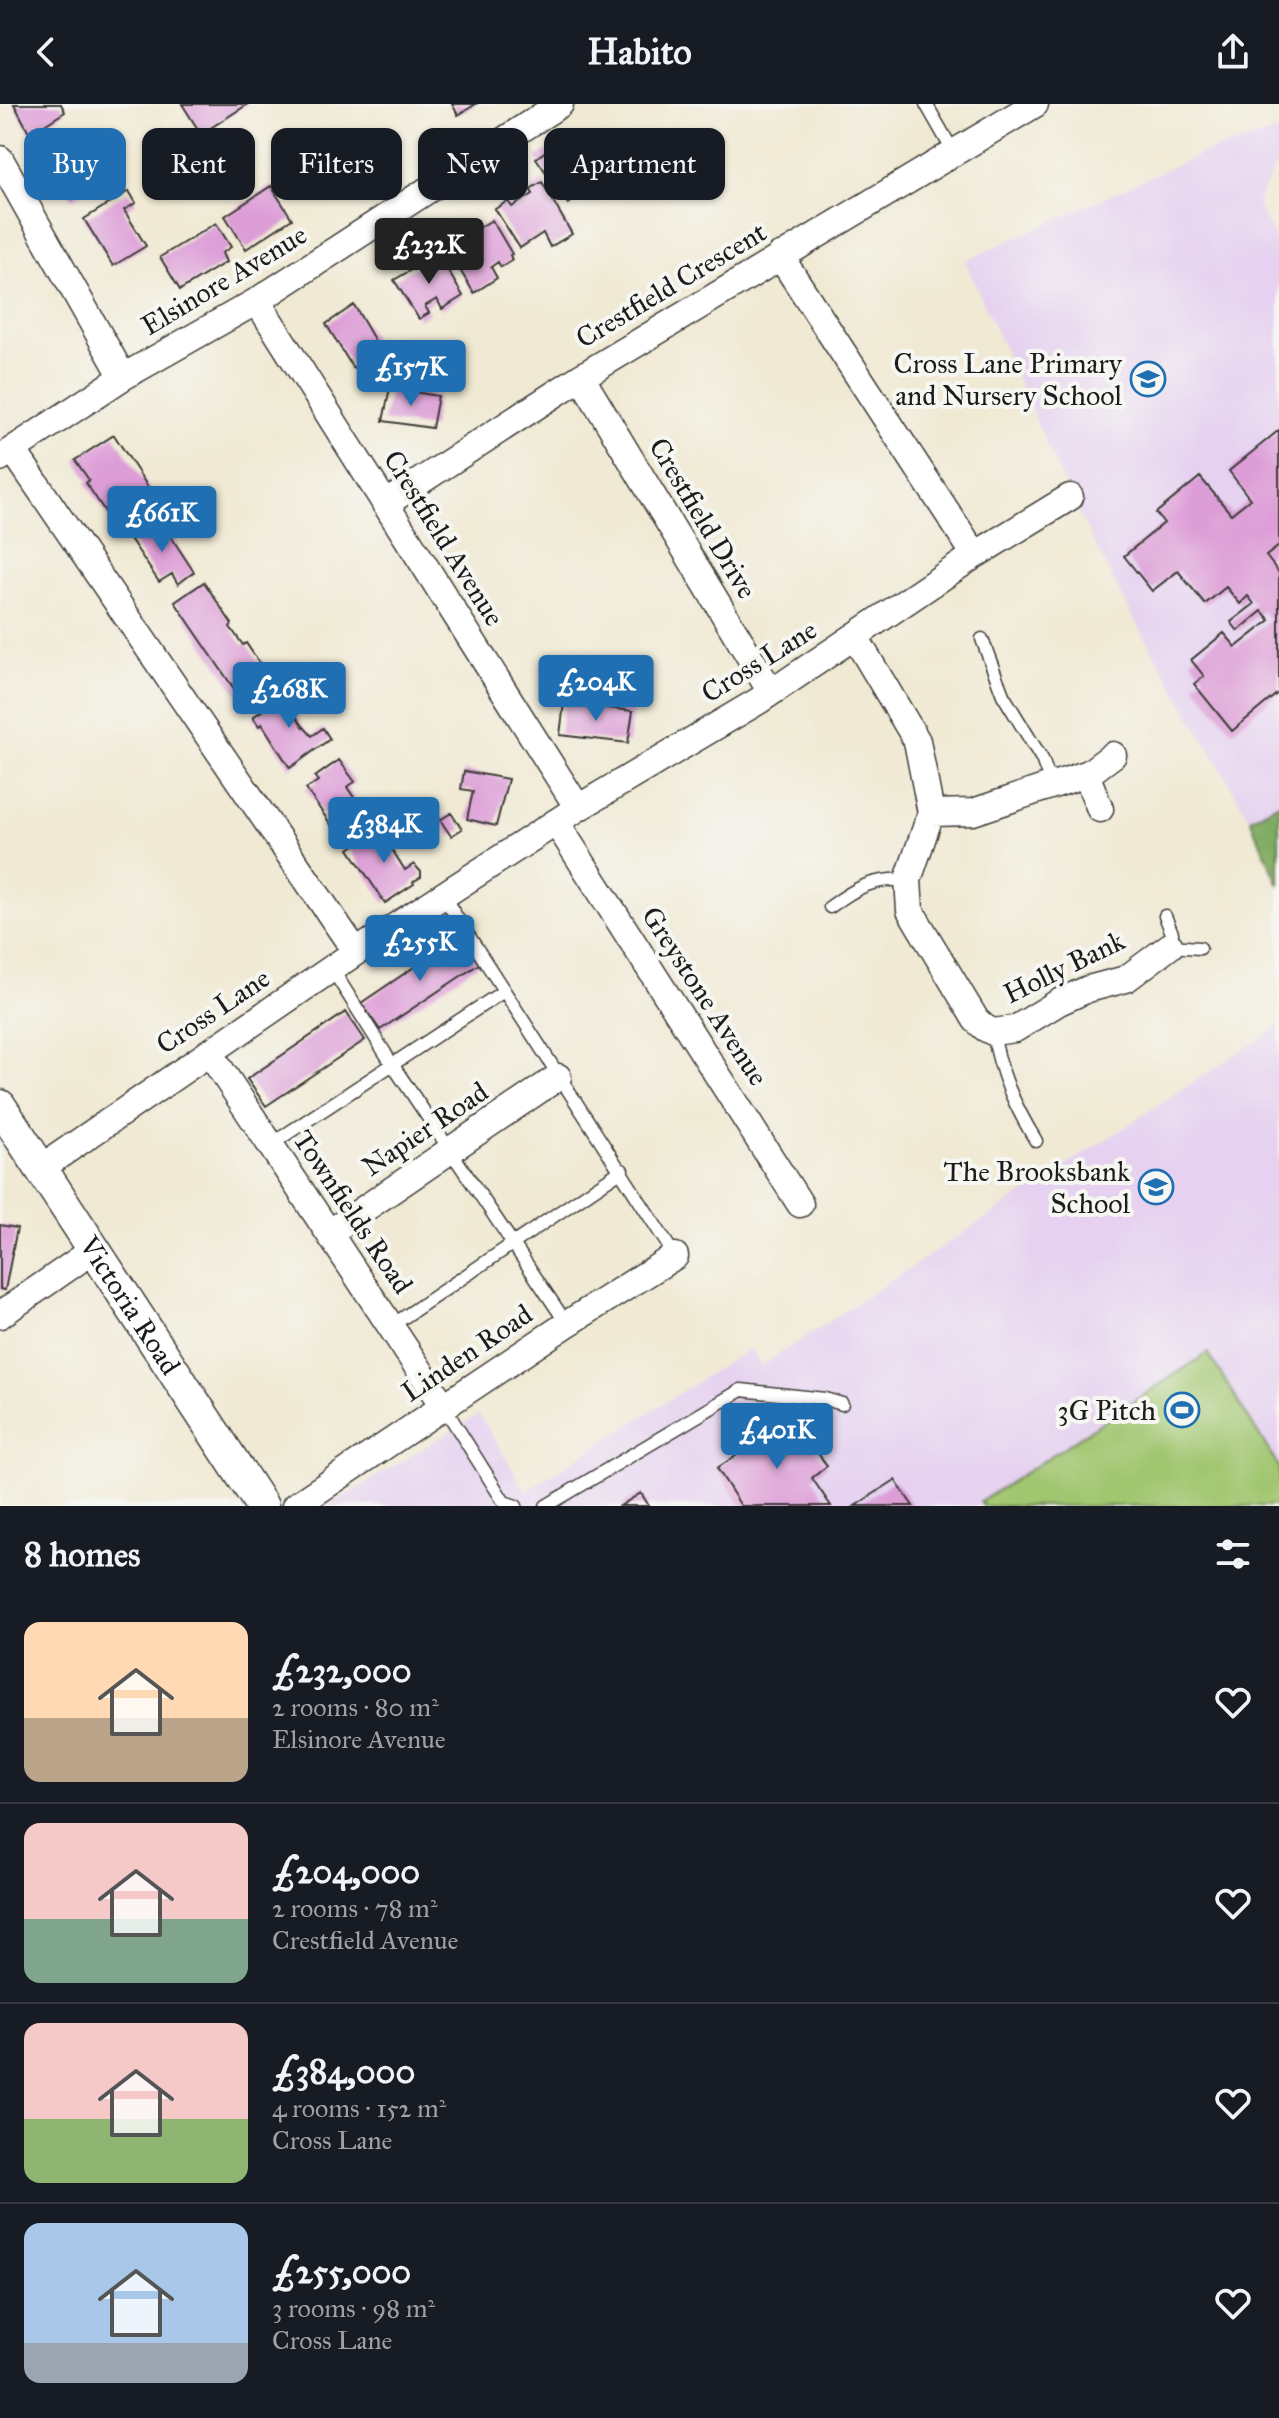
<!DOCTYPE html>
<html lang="en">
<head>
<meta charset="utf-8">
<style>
  body { margin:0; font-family:"IM FELL Great Primer",serif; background:#242831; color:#f1f3f6; height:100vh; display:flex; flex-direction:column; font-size:30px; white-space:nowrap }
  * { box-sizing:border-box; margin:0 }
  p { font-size:26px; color:#9ea1a6 }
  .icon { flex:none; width:44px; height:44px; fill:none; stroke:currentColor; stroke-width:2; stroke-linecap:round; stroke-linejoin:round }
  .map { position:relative; height:1402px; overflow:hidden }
  .panel { display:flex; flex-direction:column; background:#171b24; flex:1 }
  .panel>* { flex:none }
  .guide { position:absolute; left:24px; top:24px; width:800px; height:72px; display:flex; gap:16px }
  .price { position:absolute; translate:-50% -68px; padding:0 18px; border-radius:8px; background:#1f6fb2; color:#fff; font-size:26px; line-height:52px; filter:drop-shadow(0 2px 4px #0008) }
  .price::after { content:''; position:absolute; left:50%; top:48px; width:24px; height:18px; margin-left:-12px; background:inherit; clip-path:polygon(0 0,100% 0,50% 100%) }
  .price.selected { background:#222; color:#fff }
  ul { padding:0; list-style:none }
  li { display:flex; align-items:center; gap:24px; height:200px; padding:0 24px }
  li+li { border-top:2px solid #363941 }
  li span { display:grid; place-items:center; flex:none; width:224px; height:160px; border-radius:16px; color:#555 }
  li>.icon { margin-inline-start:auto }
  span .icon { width:96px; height:96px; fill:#fffc; stroke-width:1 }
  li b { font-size:34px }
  h2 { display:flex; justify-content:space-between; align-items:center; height:96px; padding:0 24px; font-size:34px }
  .tag { padding:0 28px; border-radius:16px; background:#171b24; box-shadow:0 2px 6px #0004; font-size:28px; line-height:72px }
  .tag.selected { background:#1f6fb2; color:#fff }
  header { display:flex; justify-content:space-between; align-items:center; height:104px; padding:0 24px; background:#171b24; font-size:36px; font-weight:800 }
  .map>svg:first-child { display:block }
  .built { fill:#e6d2f0 }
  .green { fill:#a1c670; stroke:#5e7146; stroke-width:2 }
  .forest { fill:#80ab62; stroke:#4e643f; stroke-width:2 }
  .building { fill:#dd9ed7 }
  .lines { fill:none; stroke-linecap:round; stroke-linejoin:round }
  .service-casing { stroke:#3c3b37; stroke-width:15 }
  .minor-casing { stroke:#3c3b37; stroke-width:29 }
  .tertiary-casing { stroke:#3c3b37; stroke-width:35 }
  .service { stroke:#fff; stroke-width:12 }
  .minor { stroke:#fff; stroke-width:26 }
  .tertiary { stroke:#fff; stroke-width:32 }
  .labels { text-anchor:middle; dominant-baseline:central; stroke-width:8; stroke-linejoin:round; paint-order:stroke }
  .street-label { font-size:28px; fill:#1c1c1c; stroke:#f6f6f2 }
  .poi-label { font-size:28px; fill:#1c1c1c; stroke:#f6f6f2; text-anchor:end }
</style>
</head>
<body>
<header><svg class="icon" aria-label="back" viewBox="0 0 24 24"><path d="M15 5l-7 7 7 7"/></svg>Habito<svg class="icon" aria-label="share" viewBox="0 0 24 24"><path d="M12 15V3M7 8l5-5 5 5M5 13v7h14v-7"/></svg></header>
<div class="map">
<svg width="1279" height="1402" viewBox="0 0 1279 1402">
  <rect width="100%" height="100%" fill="#f6f6f2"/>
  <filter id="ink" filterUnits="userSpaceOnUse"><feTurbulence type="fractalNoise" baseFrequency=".0125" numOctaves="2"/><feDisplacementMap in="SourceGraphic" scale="16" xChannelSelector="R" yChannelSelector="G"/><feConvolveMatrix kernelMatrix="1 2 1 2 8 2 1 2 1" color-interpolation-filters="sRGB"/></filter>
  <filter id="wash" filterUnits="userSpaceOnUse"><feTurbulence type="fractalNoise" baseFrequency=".006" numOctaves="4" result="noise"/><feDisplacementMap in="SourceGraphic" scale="32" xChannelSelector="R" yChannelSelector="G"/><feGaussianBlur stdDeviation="1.8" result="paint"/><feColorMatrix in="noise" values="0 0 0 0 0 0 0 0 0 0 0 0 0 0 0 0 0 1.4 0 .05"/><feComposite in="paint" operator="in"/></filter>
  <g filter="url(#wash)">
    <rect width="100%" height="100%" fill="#f0e9d3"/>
    <!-- built -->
    <path class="built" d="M1279,27V54L1257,100L1279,142V699L1250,715L1129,506L1070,393L965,157L1203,49Z
      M1279,922V1402H328L479,1310L526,1387L750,1244L761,1262Z"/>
    <!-- green -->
    <path class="green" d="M1208,1249L1279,1363V1402H983L980,1398Z"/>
    <!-- forest -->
    <path class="forest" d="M1279,699V781L1250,715Z"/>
    <g id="blocks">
      <!-- building -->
      <path class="building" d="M14,0H61L65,8L30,30Z
        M182,0H248L201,30Z
        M452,0H476L458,11Z
        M77,28L105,75L72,95L44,48Z
        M566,33L598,79L568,100L536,54Z
        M542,78L572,130L550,143L543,129L520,144L495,105L508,97L512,103L533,90L530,85Z
        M271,82L292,115L246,145L225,112Z
        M129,87L136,99L124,106L146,142L113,162L84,115Z
        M492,116L512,150L510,151L512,156L501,163L498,158L491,163L497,174L474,189L446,143Z
        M216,119L231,143L222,149L226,158L180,186L160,153Z
        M438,150L463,192L442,205L437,195L425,202L429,209L419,215L394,176Z
        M354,201L383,251L369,260L367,255L353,264L326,220Z
        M390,284L438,292L432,324L383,317Z
        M1279,326V442L1266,452L1279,469V588L1232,627L1194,580L1204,572L1191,556L1224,529L1236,543L1270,516L1262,507L1238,527L1231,518L1254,500L1248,492L1240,500L1226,483L1205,500L1178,467L1152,487L1124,452L1164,419L1156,409L1200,373L1231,410L1250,395L1229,367Z
        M114,331L161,403L128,423L123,416L114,421L86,379L89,376L75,356Z
        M160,416L194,468L178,480L172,470L159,478L131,436Z
        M204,478L232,520L230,523L243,541L246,539L275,582L245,601L175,498Z
        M292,586L300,598L290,604L303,622L312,632L323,624L330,635L290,664L262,620L259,622L253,613Z
        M564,599L633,607L628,639L560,631Z
        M339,656L355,678L347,683L367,713L339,732L306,685L318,677L315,673Z
        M464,667L508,675L496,722L467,715L473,687L461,685Z
        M451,709L462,725L451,732L440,716Z
        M383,719L390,729L384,733L405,766L414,760L421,768V773L413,778L414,780L385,799L349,745L375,727L374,725Z
        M460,832L479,860L380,926L361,899Z
        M346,908L365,936L266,1002L247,975Z
        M0,1121L17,1124L5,1186L0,1185Z
        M793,1315L827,1362L812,1374L831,1402H741L717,1364Z
        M895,1376L913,1402H855Z
        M641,1389L649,1402H620Z"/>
    </g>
  </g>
  <g filter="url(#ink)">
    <use href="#blocks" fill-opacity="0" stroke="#3c3b37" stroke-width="2"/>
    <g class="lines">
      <!-- service casing -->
      <g class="service-casing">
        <path id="service" d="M926,0L954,49
          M982,535L1003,591L1042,655L1051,680
          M443,792L675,1152
          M830,803C857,783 873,774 908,776
          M1165,812L1172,829L1170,842L1200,844
          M332,865L392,960L567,1220
          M993,928C1000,969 1014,1001 1036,1037
          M270,1041L504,887
          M391,1222L622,1066
          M444,1303L504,1398L516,1402
          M546,1402L741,1286L825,1295L842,1300"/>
      </g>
      <!-- minor casing -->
      <g class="minor-casing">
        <path id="minor" d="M0,55L123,273
          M780,152L975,451
          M257,197L578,704
          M581,273L771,588
          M13,346L356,848
          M0,354L123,273L257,197L560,0
          M385,400L581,273L1035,0
          M855,533L917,637L931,709L908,776L910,806L976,916L985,924L993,928L1015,925L1059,898L1088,885L1126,875L1170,842
          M1086,670L1100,705
          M931,709L973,708L1089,669L1113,651
          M556,718L800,1100
          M209,948L444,1303
          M41,1064L356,848L578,704L760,596L975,451L1070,393
          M329,1129L558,973
          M0,1211L95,1145
          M295,1402L567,1220L675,1152"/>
      </g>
      <!-- tertiary casing -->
      <g class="tertiary-casing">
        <g id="tertiary">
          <path id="s1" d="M0,1002L262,1402"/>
        </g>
      </g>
      <!-- service -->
      <use href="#service" class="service"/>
      <!-- minor -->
      <use href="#minor" class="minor"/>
      <!-- tertiary -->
      <use href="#tertiary" class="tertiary"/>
    </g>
  </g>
  <!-- icons -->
  <defs>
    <g id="school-ring" transform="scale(1.8)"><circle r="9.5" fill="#f6f6f2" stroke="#1f6fb2" stroke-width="1.5"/><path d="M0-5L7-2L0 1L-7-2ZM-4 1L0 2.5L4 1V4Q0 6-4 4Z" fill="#1f6fb2"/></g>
    <g id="stadium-ring" transform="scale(1.8)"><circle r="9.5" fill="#f6f6f2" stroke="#1f6fb2" stroke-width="1.5"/><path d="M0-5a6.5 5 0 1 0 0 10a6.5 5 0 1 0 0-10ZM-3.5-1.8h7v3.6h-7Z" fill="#1f6fb2"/></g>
  </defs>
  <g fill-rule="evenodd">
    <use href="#school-ring" x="1148" y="275"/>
    <use href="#school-ring" x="1156" y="1083"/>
    <use href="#stadium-ring" x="1182" y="1306"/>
  </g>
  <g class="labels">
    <!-- street labels -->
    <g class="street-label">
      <text transform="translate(224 176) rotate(-31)">Elsinore Avenue</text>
      <text transform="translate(671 181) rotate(-31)">Crestfield Crescent</text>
      <text transform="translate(703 414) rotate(59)">Crestfield Drive</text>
      <text transform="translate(444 434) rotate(58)">Crestfield Avenue</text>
      <text transform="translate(759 557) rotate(-32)">Cross Lane</text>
      <text transform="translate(1064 863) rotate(-26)">Holly Bank</text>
      <text transform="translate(705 892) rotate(57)">Greystone Avenue</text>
      <text transform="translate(213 907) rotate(-34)">Cross Lane</text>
      <text transform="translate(425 1025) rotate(-34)">Napier Road</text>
      <text transform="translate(353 1108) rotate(56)">Townfields Road</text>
      <text stroke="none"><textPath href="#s1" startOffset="238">Victoria Road</textPath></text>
      <text transform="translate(467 1249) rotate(-34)">Linden Road</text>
    </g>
    <!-- poi labels -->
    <g class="poi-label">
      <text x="1122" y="259">Cross Lane Primary<tspan x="1122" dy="32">and Nursery School</tspan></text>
      <text x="1130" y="1067">The Brooksbank<tspan x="1130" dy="32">School</tspan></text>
      <text x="1156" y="1306">3G Pitch</text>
    </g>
  </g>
</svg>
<b class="price selected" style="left:429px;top:182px">£232K</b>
<b class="price" style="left:411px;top:304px">£157K</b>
<b class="price" style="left:162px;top:450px">£661K</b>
<b class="price" style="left:596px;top:619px">£204K</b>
<b class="price" style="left:289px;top:626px">£268K</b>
<b class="price" style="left:384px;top:761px">£384K</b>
<b class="price" style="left:420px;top:879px">£255K</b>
<b class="price" style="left:777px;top:1367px">£401K</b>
<div class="guide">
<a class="tag selected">Buy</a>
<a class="tag">Rent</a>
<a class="tag">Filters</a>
<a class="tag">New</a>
<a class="tag">Apartment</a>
</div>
</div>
<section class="panel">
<h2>8 homes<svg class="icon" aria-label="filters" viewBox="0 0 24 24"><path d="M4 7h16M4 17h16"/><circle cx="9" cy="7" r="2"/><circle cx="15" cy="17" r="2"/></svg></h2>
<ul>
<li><span style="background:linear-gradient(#ffd9b3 60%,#b9a48a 0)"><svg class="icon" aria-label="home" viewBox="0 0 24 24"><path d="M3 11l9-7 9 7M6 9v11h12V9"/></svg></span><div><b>£232,000</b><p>2 rooms · 80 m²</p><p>Elsinore Avenue</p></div><svg class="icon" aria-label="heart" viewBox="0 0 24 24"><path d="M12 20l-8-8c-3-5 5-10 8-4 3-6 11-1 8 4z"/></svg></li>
<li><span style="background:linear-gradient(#f6c9c9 60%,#7fa58c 0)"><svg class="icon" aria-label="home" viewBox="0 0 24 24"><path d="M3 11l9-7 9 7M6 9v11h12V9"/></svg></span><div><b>£204,000</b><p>2 rooms · 78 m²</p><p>Crestfield Avenue</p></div><svg class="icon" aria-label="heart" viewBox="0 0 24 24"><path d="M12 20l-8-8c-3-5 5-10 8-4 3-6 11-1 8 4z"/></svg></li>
<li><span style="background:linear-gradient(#f6c9c9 60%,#8fb573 0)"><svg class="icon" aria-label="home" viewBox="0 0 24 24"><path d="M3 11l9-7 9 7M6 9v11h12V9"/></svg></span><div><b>£384,000</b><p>4 rooms · 152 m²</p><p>Cross Lane</p></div><svg class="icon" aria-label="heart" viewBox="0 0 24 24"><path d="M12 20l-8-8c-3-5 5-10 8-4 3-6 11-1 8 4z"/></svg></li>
<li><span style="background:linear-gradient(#a9c7e8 75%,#9aa5b1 0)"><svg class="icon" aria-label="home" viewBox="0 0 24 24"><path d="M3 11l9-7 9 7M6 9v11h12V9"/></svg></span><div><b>£255,000</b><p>3 rooms · 98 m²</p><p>Cross Lane</p></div><svg class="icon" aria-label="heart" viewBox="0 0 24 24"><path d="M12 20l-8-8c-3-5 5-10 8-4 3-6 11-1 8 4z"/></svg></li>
</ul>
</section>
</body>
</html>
